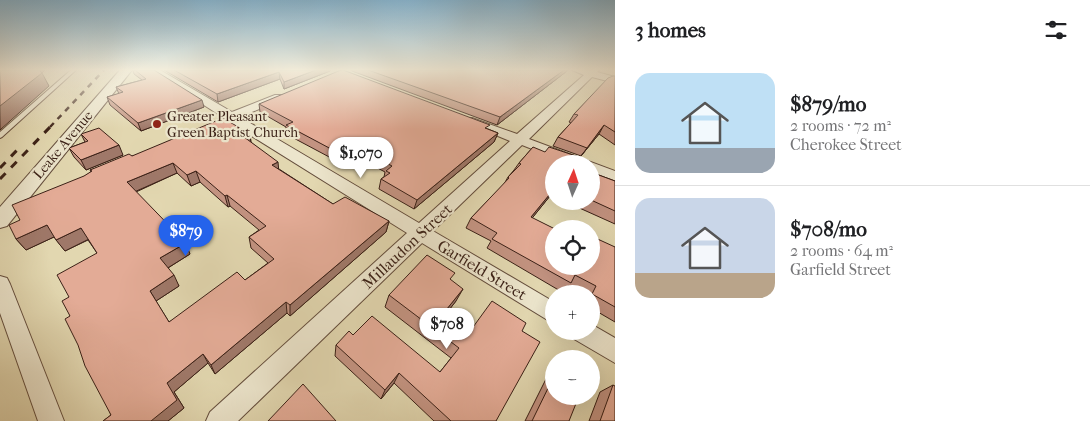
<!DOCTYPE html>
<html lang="en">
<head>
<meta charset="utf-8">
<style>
  body { margin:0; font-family:"IM FELL French Canon",serif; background:#f2f2f2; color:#202124; height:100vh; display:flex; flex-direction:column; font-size:19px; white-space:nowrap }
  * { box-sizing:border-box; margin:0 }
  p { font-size:16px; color:#757577 }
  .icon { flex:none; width:28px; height:28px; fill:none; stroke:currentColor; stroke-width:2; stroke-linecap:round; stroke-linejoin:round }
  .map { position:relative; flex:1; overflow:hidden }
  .side { display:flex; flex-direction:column; background:#fff; width:475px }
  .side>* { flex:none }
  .needle { width:32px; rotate:3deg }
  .tools { position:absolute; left:545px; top:155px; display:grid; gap:10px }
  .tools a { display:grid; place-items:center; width:55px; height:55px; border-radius:50%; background:#fff; box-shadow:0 5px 20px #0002; font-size:25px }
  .price { position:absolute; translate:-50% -42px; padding:0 11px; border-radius:18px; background:#fff; color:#222; font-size:16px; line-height:32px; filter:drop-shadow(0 1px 2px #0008) }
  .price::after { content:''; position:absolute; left:50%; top:30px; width:15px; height:11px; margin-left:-8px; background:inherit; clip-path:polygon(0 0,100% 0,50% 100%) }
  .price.current { background:#2563eb; color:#fff }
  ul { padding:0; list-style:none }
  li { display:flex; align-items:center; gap:15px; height:125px; padding:0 20px }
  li+li { border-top:1px solid #e0e0e0 }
  li span { display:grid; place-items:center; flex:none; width:140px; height:100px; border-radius:15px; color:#555 }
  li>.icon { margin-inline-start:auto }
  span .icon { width:60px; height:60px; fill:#fffc; stroke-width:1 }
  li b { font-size:21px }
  h2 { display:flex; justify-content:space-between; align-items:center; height:60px; padding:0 20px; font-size:21px }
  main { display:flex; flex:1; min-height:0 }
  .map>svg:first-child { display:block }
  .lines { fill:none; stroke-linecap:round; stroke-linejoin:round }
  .service-casing { stroke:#654e3d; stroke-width:2 }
  .minor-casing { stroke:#654e3d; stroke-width:2 }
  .tertiary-casing { stroke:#654e3d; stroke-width:2 }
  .service { fill:#ece5cc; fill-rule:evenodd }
  .minor { fill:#ece5cc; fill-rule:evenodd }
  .tertiary { fill:#ece5cc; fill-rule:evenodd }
  .rail-far1 { stroke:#3b2117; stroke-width:2.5; stroke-dasharray:5.5 5.5; stroke-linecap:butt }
  .rail { stroke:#3b2117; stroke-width:3; stroke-dasharray:8 8; stroke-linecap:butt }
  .wall { fill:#c39381; stroke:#3b2117; fill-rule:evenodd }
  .shaded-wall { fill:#9f7869; stroke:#3b2117 }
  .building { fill:#e3ab96; stroke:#3b2117; fill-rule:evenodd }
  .poi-dot { fill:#8f2418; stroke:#ece5cc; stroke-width:2 }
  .labels { text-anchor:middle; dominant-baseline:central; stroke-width:4.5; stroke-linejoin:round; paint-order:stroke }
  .far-poi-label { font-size:14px; fill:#3b2117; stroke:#ece5cc; text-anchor:start }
  .far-street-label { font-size:14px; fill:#3b2117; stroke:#ece5cc }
  .street-label { font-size:16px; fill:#3b2117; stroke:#ece5cc }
</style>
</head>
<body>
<main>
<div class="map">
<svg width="615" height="421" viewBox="0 0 615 421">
  <rect width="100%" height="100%" fill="#e2d7b0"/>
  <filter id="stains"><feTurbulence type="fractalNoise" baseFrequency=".004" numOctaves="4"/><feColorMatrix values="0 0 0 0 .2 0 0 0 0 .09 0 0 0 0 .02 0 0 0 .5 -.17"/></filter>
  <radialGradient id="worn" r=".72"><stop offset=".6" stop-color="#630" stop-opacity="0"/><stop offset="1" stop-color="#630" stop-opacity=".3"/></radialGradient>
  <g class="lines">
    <!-- service casing -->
    <g class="service-casing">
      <path id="service" d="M71,70H76L2,137L0,138V132Z"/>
    </g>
    <!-- minor casing -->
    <g class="minor-casing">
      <path id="minor" d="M149,70H160L232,112L275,95H283V99L240,117L419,223L510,141L464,122V118H472L517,134L584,75L572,70H599L597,72L615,77V83L592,77L529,139L615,171V181L591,172V164H570L522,145L433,231L554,302V324L422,243L238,421H206L210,412L407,233L229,122H219L217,120L221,116Z
        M0,276L7,278L10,284L64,421H38L0,313Z
        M591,324L615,338V363L574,339L571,331H591Z"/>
    </g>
    <!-- tertiary casing -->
    <g class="tertiary-casing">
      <path id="tertiary" d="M120,70H132L7,226L0,228V207Z"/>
    </g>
    <!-- service -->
    <use href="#service" class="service"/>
    <!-- minor -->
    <use href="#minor" class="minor"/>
    <!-- tertiary -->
    <use href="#tertiary" class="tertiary"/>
    <!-- rail-far1 -->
    <path class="rail-far1" d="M50,127L104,70"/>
    <!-- rail -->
    <path class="rail" d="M0,168L19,148
      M0,179L51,126"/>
  </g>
  <!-- wall -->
  <path class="wall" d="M133,70H154L204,107L141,131L110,105L107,97L119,94L116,87L142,80L134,74Z
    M164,70H330V71L284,89L280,79L218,102Z
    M351,70H568L567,71L497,125L352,71Z
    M615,76V145L599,134L581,156L553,146L558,137L571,123L569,122L574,114Z
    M259,104L488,129L498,133L494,142L414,209L379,189L381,179L384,177L385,172L346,151L333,159L286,134V127L260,112Z
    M81,134L123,155L86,170L74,157L69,148L85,142Z
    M250,134L251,142L279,169L333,204L389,221L386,232L290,316L287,313L215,374L208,363L174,392L184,408L168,421H103L111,415L70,316L69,297L97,253L88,240L65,251L54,237L26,250L16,239L20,220L91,172L90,170L132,156ZM177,173L191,186L200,182L228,207L230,206L259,230L249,237L251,248L268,263L245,280L169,322L156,301L179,286L168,268L190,254L136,192Z
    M533,147L554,191L532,218L554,266L615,247V322L591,308V294H584L568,286L562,292L487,248L491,241L466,228L471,218L504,184L508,177L514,170L519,163Z
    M596,174L615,181V224L575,206L578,201H591V180Z
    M451,280L456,301L444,316L468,334L522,331L496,421H434L394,383L381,399L335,356L336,345L353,335L440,372L451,358L385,307L389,295Z
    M565,352L575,359H557Z
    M554,363V396L569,421H525Z
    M613,385L615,421H589L600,392Z"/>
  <!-- shaded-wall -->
  <path class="shaded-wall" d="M35,70H45L42,73L49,86L0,130V106Z
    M316,70H330V71L284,89V82Z
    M564,70H568L567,71L497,125L500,117Z
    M279,72L280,79L218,102L217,94Z
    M202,100L204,107L141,131L138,123Z
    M604,125L599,134L581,156L587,148Z
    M498,133L494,142L414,209L417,200Z
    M250,134L251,144L244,137Z
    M347,142L346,151L333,159V150Z
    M119,145L123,155L86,170L81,160Z
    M278,162L279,173L272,165Z
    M173,163L177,173L132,193L127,182Z
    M196,171L200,182L191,186L187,175Z
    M554,189V191L525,227L531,217Z
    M227,195L230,206L228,207L225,196Z
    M389,221L386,232L290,316V305Z
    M47,225L56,236L26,250L16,239Z
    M81,228L89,239L65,251L56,240Z
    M186,243L190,254L166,269L160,258Z
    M174,275L179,286L156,301L150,291Z
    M463,289L456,301L436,327L442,315Z
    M286,302L287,313L215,374L211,365Z
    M203,354L208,363L174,392L184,408L168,421H151L167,383Z
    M399,373L394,383L381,399L385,390Z"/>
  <!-- building -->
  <path class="building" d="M0,70H39L42,73L0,106Z
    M135,70H154L202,100L138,123L107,97L123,92L116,87L146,79Z
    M174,70H316L284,82L279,72L217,94Z
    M341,70H343L490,125L485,128L498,133L417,200L381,179L390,173L386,171L392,166L347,142L333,150L286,125L293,122L259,104Z
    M368,70H564L500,117Z
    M613,76H615V132L604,125L587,148L558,137L578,115L574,114L608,78Z
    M223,118L250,134L244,137L278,162L272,165L333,204L345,197L389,221L290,305L286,302L211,365L203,354L167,383L177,400L151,421H103L111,415L85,366L78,345L65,319L70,316L62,301L69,297L57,275L97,253L81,228L56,240L47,225L16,239L9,225L20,220L12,205L84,176L92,171L90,170L129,154L132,156ZM173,163L187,175L196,171L225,196L227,195L266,226L249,237L274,259L245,280L237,272L169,322L150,291L174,275L160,258L186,243L127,182Z
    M99,128L119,145L81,160L69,148L88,141L81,134Z
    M533,147L545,152L549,147L579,157L574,164H554V189L531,217L555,229H554V266H591V236L615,247V307L592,294L596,286L575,275L571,283L492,239L497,233L471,218L509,178L508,177L521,164L519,163Z
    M596,174L615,181V211L591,200V182Z
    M427,255L455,273L450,279L463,289L442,315L468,334L492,301L526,323L522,331L540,342L496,421H451L399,373L385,390L336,345L349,331L353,335L372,316L440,372L459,348L389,295Z
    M565,352L575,359H562Z
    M554,376V396H579L569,421H532Z
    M303,384L336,421H268Z
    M613,385L615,386V421H600Z"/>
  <!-- sky -->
  <linearGradient id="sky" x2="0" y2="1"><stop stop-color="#87b6d2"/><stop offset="0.54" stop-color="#f2eddb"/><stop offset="1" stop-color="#f2eddb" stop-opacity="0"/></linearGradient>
  <rect width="615" height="129" fill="url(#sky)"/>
  <!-- markers -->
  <circle class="poi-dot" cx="157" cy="124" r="5"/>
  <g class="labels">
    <!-- far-poi labels -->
    <g class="far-poi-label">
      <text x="167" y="116">Greater Pleasant<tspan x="167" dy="16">Green Baptist Church</tspan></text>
    </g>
    <!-- far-street labels -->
    <g class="far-street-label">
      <text transform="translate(63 145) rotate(-50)">Leake Avenue</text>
    </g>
    <!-- street labels -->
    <g class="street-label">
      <text transform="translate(407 246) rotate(-43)">Millaudon Street</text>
      <text transform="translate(482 270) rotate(31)">Garfield Street</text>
    </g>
  </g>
  <rect width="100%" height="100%" filter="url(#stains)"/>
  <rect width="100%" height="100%" fill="url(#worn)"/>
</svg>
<div class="tools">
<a><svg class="needle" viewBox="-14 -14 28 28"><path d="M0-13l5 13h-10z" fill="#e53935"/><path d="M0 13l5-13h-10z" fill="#757577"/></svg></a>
<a><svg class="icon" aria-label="locate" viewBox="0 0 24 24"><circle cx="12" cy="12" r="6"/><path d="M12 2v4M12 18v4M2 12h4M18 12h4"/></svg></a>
<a>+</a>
<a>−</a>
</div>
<b class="price" style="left:361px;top:179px">$1,070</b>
<b class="price current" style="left:186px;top:257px">$879</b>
<b class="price" style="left:447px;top:350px">$708</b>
</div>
<section class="side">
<h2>3 homes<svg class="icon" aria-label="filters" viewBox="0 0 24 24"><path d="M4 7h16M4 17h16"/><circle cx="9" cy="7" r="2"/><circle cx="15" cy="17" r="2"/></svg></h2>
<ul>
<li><span style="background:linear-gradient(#bfe0f5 75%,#9aa5b1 0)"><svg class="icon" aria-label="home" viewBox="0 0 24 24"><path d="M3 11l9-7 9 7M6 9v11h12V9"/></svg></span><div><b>$879/mo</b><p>2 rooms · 72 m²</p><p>Cherokee Street</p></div></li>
<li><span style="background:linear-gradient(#c9d6e8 75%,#b9a48a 0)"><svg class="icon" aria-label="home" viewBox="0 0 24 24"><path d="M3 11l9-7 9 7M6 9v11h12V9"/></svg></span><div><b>$708/mo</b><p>2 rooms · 64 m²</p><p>Garfield Street</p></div></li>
</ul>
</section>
</main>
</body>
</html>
